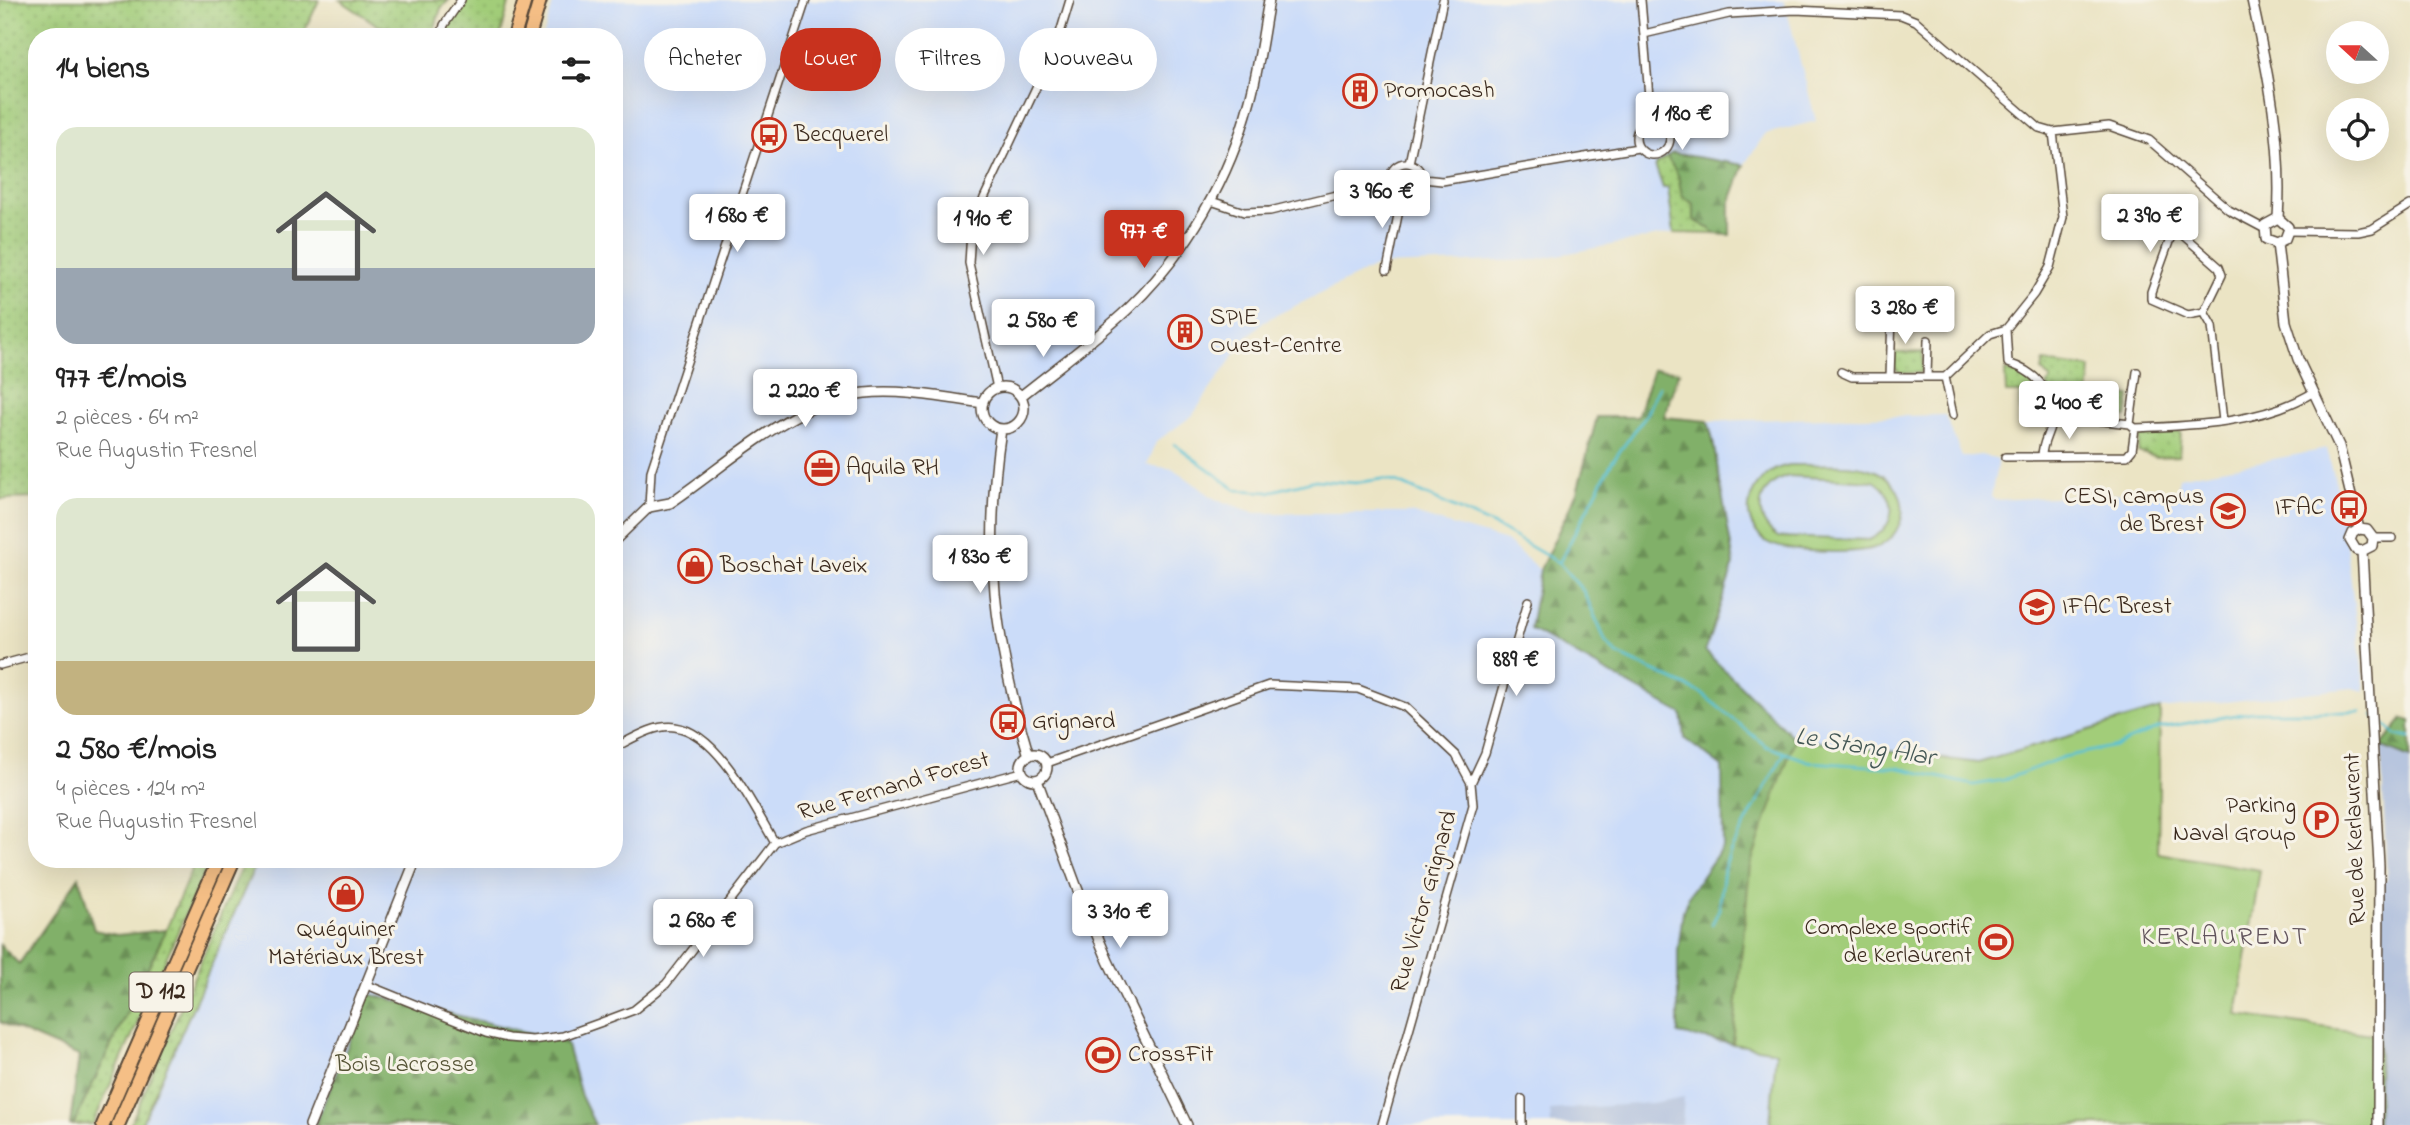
<!DOCTYPE html>
<html lang="fr">
<head>
<meta charset="utf-8">
<style>
  body { margin:0; font-family:"Indie Flower",sans-serif; background:#f6f6f6; color:#222; height:100vh; display:flex; flex-direction:column; font-size:26px; white-space:nowrap }
  * { box-sizing:border-box; margin:0 }
  p { font-size:23px; color:#767676 }
  .icon { flex:none; width:38px; height:38px; fill:none; stroke:currentColor; stroke-width:2; stroke-linecap:round; stroke-linejoin:round }
  .map { position:relative; flex:1; overflow:hidden }
  .sheet { position:absolute; left:28px; top:28px; width:595px; height:840px; display:flex; flex-direction:column; background:#fff; border-radius:28px; box-shadow:0 7px 28px #0002 }
  .sheet>* { flex:none }
  .top-card { position:absolute; left:644px; top:28px; width:665px; height:63px; display:flex; gap:14px }
  .needle { width:46px; rotate:291deg }
  .controls { position:absolute; left:2326px; top:21px; display:grid; gap:14px }
  .controls a { display:grid; place-items:center; width:63px; height:63px; border-radius:50%; background:#fff; box-shadow:0 7px 28px #0002; font-size:35px }
  .price { position:absolute; translate:-50% -60px; padding:0 16px; border-radius:7px; background:#fff; color:#222; font-size:23px; line-height:46px; filter:drop-shadow(0 2px 4px #0008) }
  .price::after { content:''; position:absolute; left:50%; top:42px; width:21px; height:16px; margin-left:-10px; background:inherit; clip-path:polygon(0 0,100% 0,50% 100%) }
  .price.selected { background:#c8321e; color:#fff }
  ul { padding:0; list-style:none }
  li { display:grid; align-content:center; gap:14px; height:371px; padding:0 28px }
  li span { display:grid; place-items:center; height:217px; border-radius:21px; color:#555 }
  li>.icon { margin-inline-start:auto }
  span .icon { width:126px; height:126px; fill:#fffc; stroke-width:1 }
  li b { font-size:30px }
  h2 { display:flex; justify-content:space-between; align-items:center; height:84px; padding:0 28px; font-size:30px }
  .chip { padding:0 24px; border-radius:32px; background:#fff; box-shadow:0 7px 28px #0002; font-size:24px; line-height:63px }
  .chip.selected { background:#c8321e; color:#fff }
  .map>svg:first-child { display:block }
  .built { fill:#cbdcf9 }
  .industrial { fill:#b7c5de }
  .grass { fill:url(#grass-dots); stroke:#6e7c4c; stroke-width:2 }
  .forest { fill:url(#forest-firs); stroke:#5e6d44; stroke-width:2 }
  .park { fill:#a2cd79; stroke:#6e7c4c; stroke-width:2; fill-rule:evenodd }
  .lines { fill:none; stroke-linecap:round; stroke-linejoin:round }
  .stream { stroke:#58c1d4; stroke-width:2.5 }
  .minor-casing { stroke:#554637; stroke-width:10 }
  .tertiary-casing { stroke:#554637; stroke-width:12 }
  .trunk-casing { stroke:#554637; stroke-width:16 }
  .minor { stroke:#fff; stroke-width:7 }
  .tertiary { stroke:#fff; stroke-width:9 }
  .trunk { stroke:#f5bf86; stroke-width:12 }
  .labels { text-anchor:middle; dominant-baseline:central; stroke-width:6; stroke-linejoin:round; paint-order:stroke }
  .shield { fill:#f7f3e8; stroke:#73665b; stroke-width:2 }
  .shield-label { font-size:23px; font-weight:bold; fill:#3b2a1e }
  .poi-label { font-size:24px; fill:#3b2a1e; stroke:#f7f3e8; text-anchor:start }
  .street-label { font-size:24px; fill:#3b2a1e; stroke:#f7f3e8 }
  .park-label { font-size:24px; fill:#555335; stroke:#f7f3e8 }
  .water-label { font-size:26px; font-style:italic; fill:#445755; stroke:#f7f3e8 }
  .neighbourhood-label { font-size:26px; letter-spacing:2px; fill:#62545d; stroke:#f7f3e8 }
</style>
</head>
<body>
<div class="map">
<svg width="2410" height="1125" viewBox="0 0 2410 1125">
  <defs>
    <pattern id="grass-dots" width="8" height="8" patternUnits="userSpaceOnUse" patternTransform="scale(1.75)"><rect width="8" height="8" fill="#a2cd79"/><path d="M2 2h.1M6 6h.1" fill="none" stroke="#8cb068" stroke-width="1.8" stroke-linecap="round"/></pattern>
    <pattern id="forest-firs" width="22" height="20" patternUnits="userSpaceOnUse" patternTransform="scale(1.75)"><rect width="22" height="20" fill="#81b069"/><path d="M5 1l3.5 6h-7zM16 11l3.5 6h-7z" fill="#6b8f56"/></pattern>
  </defs>
  <rect width="100%" height="100%" fill="#f7f3e8"/>
  <filter id="ink" filterUnits="userSpaceOnUse"><feTurbulence type="fractalNoise" baseFrequency=".0143" numOctaves="2"/><feDisplacementMap in="SourceGraphic" scale="14" xChannelSelector="R" yChannelSelector="G"/><feConvolveMatrix kernelMatrix="1 2 1 2 8 2 1 2 1" color-interpolation-filters="sRGB"/></filter>
  <filter id="wash" filterUnits="userSpaceOnUse"><feTurbulence type="fractalNoise" baseFrequency=".00686" numOctaves="4" result="noise"/><feDisplacementMap in="SourceGraphic" scale="28" xChannelSelector="R" yChannelSelector="G"/><feGaussianBlur stdDeviation="1.57" result="paint"/><feColorMatrix in="noise" values="0 0 0 0 0 0 0 0 0 0 0 0 0 0 0 0 0 1.4 0 .05"/><feComposite in="paint" operator="in"/></filter>
  <g filter="url(#wash)">
    <rect width="100%" height="100%" fill="#ebe4c4"/>
    <!-- built -->
    <path class="built" d="M554,0H1784L1816,121L1765,134L1744,165L1672,153L1655,164L1668,187L1674,233L1532,260L1379,265L1264,321L1245,339L1192,416L1157,441L1147,465L1174,469L1215,499L1256,513H1410L1506,541L1540,570L1530,629L1682,714L1685,739L1722,766L1723,846L1689,895L1678,1034L1777,1051L1770,1125H141L258,859H614V37H543Z
      M1945,415L1962,457L1981,455L1998,460L1991,497L1995,500L2178,491L2179,477L2327,449L2341,503L2365,691L2352,688L2160,709L1978,763L1795,739L1705,651L1734,564L1708,421Z"/>
    <!-- industrial -->
    <path class="industrial" d="M2381,746L2410,758V1125H2377L2379,880H2387Z
      M1684,1097L1682,1125H1551L1550,1110L1652,1103Z"/>
    <!-- grass -->
    <path class="grass" d="M0,0H319L302,37H37V498L0,499Z
      M340,0H449L441,8L432,36L379,26Z
      M467,0H510L500,37H447V29Z
      M1667,157L1678,175L1682,196L1694,204V220L1711,229L1714,234L1674,233L1668,188H1663L1655,165Z
      M1923,352L1922,371L1919,373H1900L1895,368V353Z
      M2044,362L2091,368L2086,412L2083,414L2059,412L2055,407V395L2046,386L2051,380L2042,371Z
      M2005,371L2023,373L2047,398V411L2021,412L2020,393H2006Z
      M2096,392L2130,396L2127,417L2096,416Z
      M2181,432L2179,456L2155,457L2138,452L2140,436Z
      M196,859H210L93,1124L73,1125L166,930Z
      M245,859H258L141,1125H130Z"/>
    <!-- forest -->
    <path class="forest" d="M1672,153L1744,165L1730,204V235L1714,234L1711,229L1694,220V204L1682,196L1678,175L1667,157Z
      M1653,369L1679,371L1664,417L1708,421L1713,441L1734,564L1705,651L1795,739L1750,866L1733,1044L1678,1034V951L1683,911L1689,895L1723,846L1722,767L1685,739L1682,714L1530,629L1540,570L1577,492L1597,417H1637Z
      M2403,719L2410,721V758L2381,746Z
      M79,877L94,930L117,935L166,930L73,1125H70L79,1056L0,1022V945L19,964Z
      M369,994L566,1042L581,1096L595,1125H315Z"/>
    <!-- park -->
    <path class="park" d="M1790,465C1825,466 1886,455 1900,496C1904,507 1903,518 1898,527C1894,536 1884,546 1874,548C1852,554 1782,554 1764,540C1732,514 1755,470 1790,465ZM1789,476L1874,481C1900,497 1896,528 1869,540L1778,537C1750,519 1757,484 1789,476Z
      M2160,709L2158,853L2260,870L2237,1015L2379,1035L2377,1125H1770L1776,1051L1733,1044L1750,866L1795,739L1978,763Z"/>
    <g class="lines">
      <!-- stream -->
      <path class="stream" d="M1174,444L1237,490L1269,492L1315,480L1355,483L1382,479L1399,483L1499,528L1559,563L1584,592L1606,642L1617,654L1701,693L1766,746L1811,762L1899,768L1973,785L2004,780L2063,757L2116,746L2159,728L2253,712H2360
        M1559,563L1612,462L1646,415L1659,386
        M2374,715L2396,735L2410,738
        M1712,924L1719,910L1724,869L1731,850L1784,754"/>
    </g>
  </g>
  <g filter="url(#ink)">
    <g class="lines">
      <!-- minor casing -->
      <g class="minor-casing">
        <path id="minor" d="M1641,0L1651,121
          M1644,34L1729,14L1795,10L1901,15L1916,21L2039,128L2053,132L2109,126L2149,140L2229,210L2263,228
          M441,37L444,25L461,0
          M1636 138a17 17 0 1 1 34 0a17 17 0 1 1-34 0Z
          M1390 179a16 16 0 1 1 32 0a16 16 0 1 1-32 0Z
          M1409,163L1443,0
          M1423,179L1442,181L1638,148
          M1211,201L1244,212L1270,211L1390,182
          M2153,209L2177,230
          M2288,228V231L2358,232L2372,229L2410,205
          M1387,270L1402,195
          M2204,312L2188,315L2151,299V292L2170,239L2177,230L2219,267L2222,275L2204,312L2212,326L2223,421
          M2006,329L2008,363C2034,371 2050,387 2052,415L2130,424L2135,428C2194,426 2263,423 2314,392
          M1841,372L1852,377H1945L1990,334L2006,329L2034,294L2050,267L2063,217L2053,132
          M1890,377L1892,315
          M1927,377L1928,340
          M1945,377L1953,415
          M997,388L969,263L971,232L984,198L1057,43L1070,0
          M2089,419L2092,393
          M2130,424L2137,372
          M2042,456C2042,440 2052,431 2052,415
          M2005,457L2127,456L2132,450L2135,428
          M649,507L651,471L806,0
          M2373,538H2392
          M0,665L37,655
          M614,748C632,739 654,724 675,727C719,733 754,808 775,843
          M1047,763L1269,685L1358,689L1405,707L1456,755L1471,783L1473,805L1382,1125
          M1471,783L1485,753L1528,601
          M367,985L486,1033L508,1038L532,1040L563,1036L602,1022L634,1010L666,984L775,843L806,830L1022,772
          M1522,1125V1099"/>
      </g>
      <!-- tertiary casing -->
      <g class="tertiary-casing">
        <path id="tertiary" d="M2252,0C2268,72 2283,144 2278,218
          M2277,243L2286,322L2298,359L2339,446L2359,529
          M2277,243L2266,239L2265,225L2278,218L2288,227
          M2277,243L2285,239L2288,231
          M982 408a21 21 0 1 1 42 0a21 21 0 1 1-42 0Z
          M1021,396C1056,368 1095,340 1128,309C1187,253 1230,178 1250,100C1259,67 1263,33 1269,0
          M1001,429C983,549 994,640 1029,756
          M2359,529L2367,530L2373,538L2372,546L2362,551
          M2359,529L2353,533L2350,540L2356,550L2362,551
          M614,541L649,507L670,503C730,463 791,401 865,393C903,389 945,398 983,403
          M2362,551L2379,866L2378,1125
          M1021 767a13 13 0 1 1 26 0a13 13 0 1 1-26 0Z
          M1037,780L1077,888L1108,961L1187,1125
          M310,1125L416,859"/>
      </g>
      <!-- trunk casing -->
      <g class="trunk-casing">
        <path id="trunk" d="M514,37L525,0
          M529,37L540,0
          M103,1125L219,859
          M118,1125L234,859"/>
      </g>
      <!-- minor -->
      <use href="#minor" class="minor"/>
      <!-- tertiary -->
      <use href="#tertiary" class="tertiary"/>
      <!-- trunk -->
      <use href="#trunk" class="trunk"/>
    </g>
  </g>
  <!-- icons -->
  <defs>
    <g id="building-ring" transform="scale(1.75)"><circle r="9.5" fill="#f7f3e8" stroke="#c8321e" stroke-width="1.5"/><path d="M-4-6H4V6H1V3H-1V6H-4ZM-2.5-4.3h1.7v1.8h-1.7ZM.8-4.3h1.7v1.8H.8ZM-2.5-1h1.7V.8h-1.7ZM.8-1h1.7V.8H.8Z" fill="#c8321e"/></g>
    <g id="bus-ring" transform="scale(1.75)"><circle r="9.5" fill="#f7f3e8" stroke="#c8321e" stroke-width="1.5"/><path d="M-5-6H5V4H4V6H2V4H-2V6H-4V4H-5ZM-3.5-4V0h7V-4ZM-3.5 1.2v1.5H-2V1.2ZM2 1.2v1.5H3.5V1.2Z" fill="#c8321e"/></g>
    <g id="office-ring" transform="scale(1.75)"><circle r="9.5" fill="#f7f3e8" stroke="#c8321e" stroke-width="1.5"/><path d="M-6-3h4V-5.5h4V-3h4V5H-6ZM-1-4.5V-3h2v-1.5ZM-6 0V1H6V0Z" fill="#c8321e"/></g>
    <g id="university-ring" transform="scale(1.75)"><circle r="9.5" fill="#f7f3e8" stroke="#c8321e" stroke-width="1.5"/><path d="M0-5L7-2L0 1L-7-2ZM-4 1L0 2.5L4 1V4Q0 6-4 4Z" fill="#c8321e"/></g>
    <g id="shop-ring" transform="scale(1.75)"><circle r="9.5" fill="#f7f3e8" stroke="#c8321e" stroke-width="1.5"/><path d="M-5-2.5h2.3a2.7 3.5 0 0 1 5.4 0H5L5.5 6h-11ZM-1.5-2.5h3a1.5 2.3 0 0 0-3 0Z" fill="#c8321e"/></g>
    <g id="parking-ring" transform="scale(1.75)"><circle r="9.5" fill="#f7f3e8" stroke="#c8321e" stroke-width="1.5"/><path d="M-3.5-5.5H1a3.5 3.5 0 0 1 0 7H-1V5.5H-3.5ZM-1-3.4V-.6H.8a1.4 1.4 0 0 0 0-2.8Z" fill="#c8321e"/></g>
    <g id="stadium-ring" transform="scale(1.75)"><circle r="9.5" fill="#f7f3e8" stroke="#c8321e" stroke-width="1.5"/><path d="M0-5a6.5 5 0 1 0 0 10a6.5 5 0 1 0 0-10ZM-3.5-1.8h7v3.6h-7Z" fill="#c8321e"/></g>
  </defs>
  <g fill-rule="evenodd">
    <use href="#building-ring" x="1360" y="91"/>
    <use href="#bus-ring" x="769" y="135"/>
    <use href="#building-ring" x="1185" y="332"/>
    <use href="#office-ring" x="822" y="468"/>
    <use href="#bus-ring" x="2349" y="508"/>
    <use href="#university-ring" x="2228" y="511"/>
    <use href="#shop-ring" x="695" y="566"/>
    <use href="#university-ring" x="2037" y="607"/>
    <use href="#bus-ring" x="1008" y="722"/>
    <use href="#parking-ring" x="2321" y="820"/>
    <use href="#shop-ring" x="346" y="894"/>
    <use href="#stadium-ring" x="1996" y="942"/>
    <use href="#stadium-ring" x="1103" y="1055"/>
  </g>
  <g class="labels">
    <!-- shield labels -->
    <rect class="shield" x="129.5" y="972.5" width="63" height="39" rx="5"/>
    <g class="shield-label">
      <text x="161" y="992">D 112</text>
    </g>
    <!-- poi labels -->
    <g class="poi-label">
      <text x="1384" y="91">Promocash</text>
      <text x="794" y="135">Becquerel</text>
      <text x="1210" y="318">SPIE<tspan x="1210" dy="28">Ouest-Centre</tspan></text>
      <text x="846" y="468">Aquila RH</text>
      <text x="2204" y="497" text-anchor="end">CESI, campus<tspan x="2204" dy="28">de Brest</tspan></text>
      <text x="2324" y="508" text-anchor="end">IFAC</text>
      <text x="720" y="566">Boschat Laveix</text>
      <text x="2062" y="607">IFAC Brest</text>
      <text x="1032" y="722">Grignard</text>
      <text x="2296" y="806" text-anchor="end">Parking<tspan x="2296" dy="28">Naval Group</tspan></text>
      <text x="1972" y="928" text-anchor="end">Complexe sportif<tspan x="1972" dy="28">de Kerlaurent</tspan></text>
      <text x="346" y="930" text-anchor="middle">Quéguiner<tspan x="346" dy="28">Matériaux Brest</tspan></text>
      <text x="1128" y="1055">CrossFit</text>
    </g>
    <!-- street labels -->
    <g class="street-label">
      <text transform="translate(894 787) rotate(-16)">Rue Fernand Forest</text>
      <text transform="translate(2356 839) rotate(-92)">Rue de Kerlaurent</text>
      <text transform="translate(1425 902) rotate(-74)">Rue Victor Grignard</text>
    </g>
    <!-- park labels -->
    <g class="park-label">
      <text x="405" y="1065">Bois Lacrosse</text>
    </g>
    <!-- water labels -->
    <g class="water-label">
      <text transform="translate(1865 748) rotate(9)">Le Stang Alar</text>
    </g>
    <!-- neighbourhood labels -->
    <g class="neighbourhood-label">
      <text x="2225" y="938">KERLAURENT</text>
    </g>
  </g>
</svg>
<div class="controls">
<a><svg class="needle" viewBox="-14 -14 28 28"><path d="M0-13l5 13h-10z" fill="#e53935"/><path d="M0 13l5-13h-10z" fill="#767676"/></svg></a>
<a><svg class="icon" aria-label="locate" viewBox="0 0 24 24"><circle cx="12" cy="12" r="6"/><path d="M12 2v4M12 18v4M2 12h4M18 12h4"/></svg></a>
</div>
<b class="price" style="left:1682px;top:152px">1 180 €</b>
<b class="price" style="left:1382px;top:230px">3 960 €</b>
<b class="price" style="left:737px;top:254px">1 680 €</b>
<b class="price" style="left:2150px;top:254px">2 390 €</b>
<b class="price" style="left:983px;top:257px">1 910 €</b>
<b class="price selected" style="left:1144px;top:270px">977 €</b>
<b class="price" style="left:1905px;top:346px">3 280 €</b>
<b class="price" style="left:1043px;top:359px">2 580 €</b>
<b class="price" style="left:805px;top:429px">2 220 €</b>
<b class="price" style="left:2069px;top:441px">2 400 €</b>
<b class="price" style="left:980px;top:595px">1 830 €</b>
<b class="price" style="left:1516px;top:698px">889 €</b>
<b class="price" style="left:1120px;top:950px">3 310 €</b>
<b class="price" style="left:703px;top:959px">2 680 €</b>
<div class="top-card">
<a class="chip">Acheter</a>
<a class="chip selected">Louer</a>
<a class="chip">Filtres</a>
<a class="chip">Nouveau</a>
</div>
<section class="sheet">
<h2>14 biens<svg class="icon" aria-label="filters" viewBox="0 0 24 24"><path d="M4 7h16M4 17h16"/><circle cx="9" cy="7" r="2"/><circle cx="15" cy="17" r="2"/></svg></h2>
<ul>
<li><span style="background:linear-gradient(#dfe7d0 65%,#9aa5b1 0)"><svg class="icon" aria-label="home" viewBox="0 0 24 24"><path d="M3 11l9-7 9 7M6 9v11h12V9"/></svg></span><div><b>977 €/mois</b><p>2 pièces · 64 m²</p><p>Rue Augustin Fresnel</p></div></li>
<li><span style="background:linear-gradient(#dfe7d0 75%,#c2b280 0)"><svg class="icon" aria-label="home" viewBox="0 0 24 24"><path d="M3 11l9-7 9 7M6 9v11h12V9"/></svg></span><div><b>2 580 €/mois</b><p>4 pièces · 124 m²</p><p>Rue Augustin Fresnel</p></div></li>
</ul>
</section>
</div>
</body>
</html>
